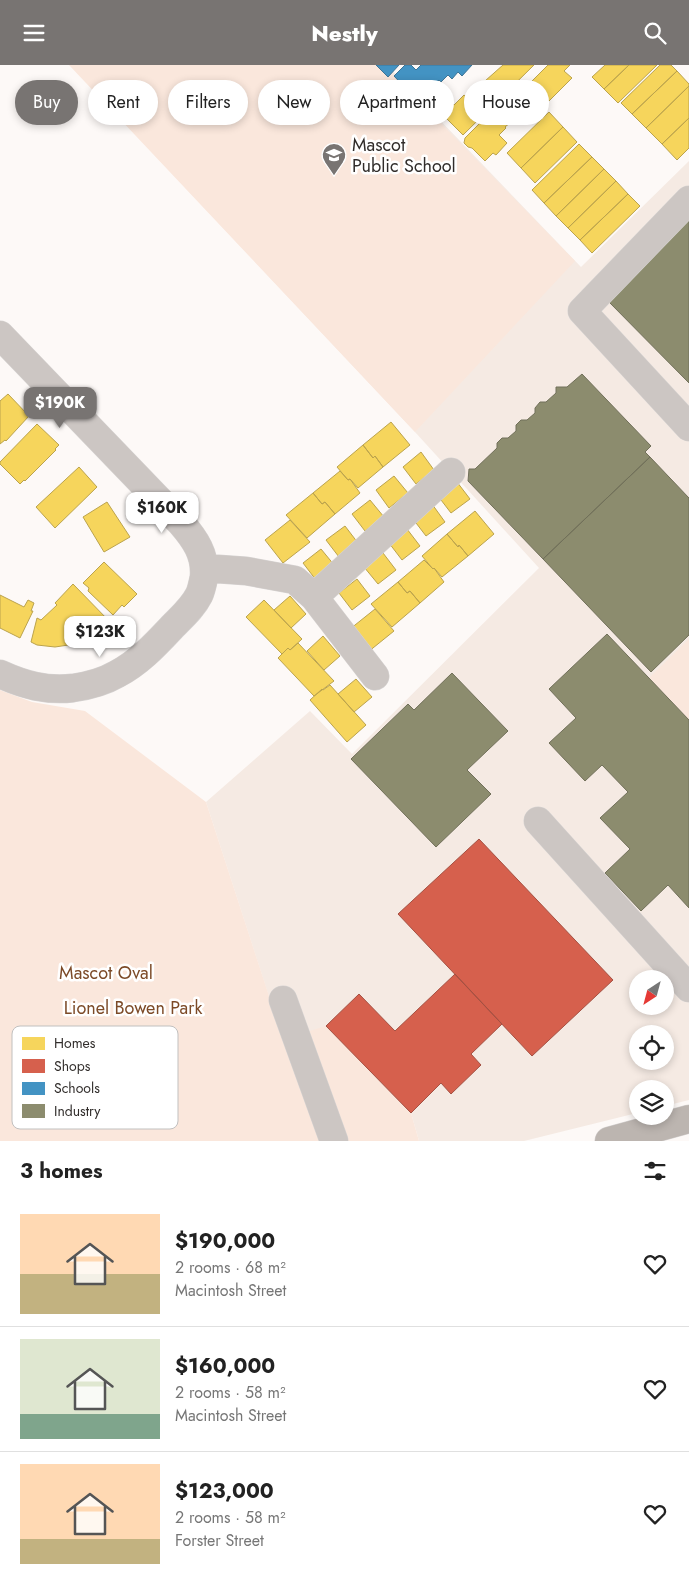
<!DOCTYPE html>
<html lang="en">
<head>
<meta charset="utf-8">
<style>
  body { margin:0; font-family:Jost,sans-serif; background:#f2f2f2; color:#222; height:100vh; display:flex; flex-direction:column; font-size:19px; white-space:nowrap }
  * { box-sizing:border-box; margin:0 }
  p { font-size:16px; color:#767676 }
  .icon { flex:none; width:28px; height:28px; fill:none; stroke:currentColor; stroke-width:2; stroke-linecap:round; stroke-linejoin:round }
  .map { position:relative; height:1076px; overflow:hidden }
  .side { display:flex; flex-direction:column; background:#fff; flex:1 }
  .side>* { flex:none }
  .hud { position:absolute; left:15px; top:15px; width:660px; height:45px; display:flex; gap:10px }
  .needle { width:32px; rotate:216deg }
  .tools { position:absolute; left:629px; top:905px; display:grid; gap:10px }
  .tools a { display:grid; place-items:center; width:45px; height:45px; border-radius:50%; background:#fff; box-shadow:0 2px 8px #0003; font-size:25px }
  .price { position:absolute; translate:-50% -42px; padding:0 11px; border-radius:10px; background:#fff; color:#222; font-size:16px; line-height:32px; filter:drop-shadow(0 1px 2px #0008) }
  .price::after { content:''; position:absolute; left:50%; top:30px; width:15px; height:11px; margin-left:-8px; background:inherit; clip-path:polygon(0 0,100% 0,50% 100%) }
  .price.on { background:#787472; color:#fff }
  ul { padding:0; list-style:none }
  li { display:flex; align-items:center; gap:15px; height:125px; padding:0 20px }
  li+li { border-top:1px solid #e0e0e0 }
  li span { display:grid; place-items:center; flex:none; width:140px; height:100px; border-radius:0px; color:#555 }
  li>.icon { margin-inline-start:auto }
  span .icon { width:60px; height:60px; fill:#fffc; stroke-width:1 }
  li b { font-size:21px }
  h2 { display:flex; justify-content:space-between; align-items:center; height:60px; padding:0 20px; font-size:21px }
  .chip { padding:0 18px; border-radius:22px; background:#fff; box-shadow:0 2px 8px #0003; font-size:18px; line-height:45px }
  .chip.on { background:#787472; color:#fff }
  header { display:flex; justify-content:space-between; align-items:center; height:65px; padding:0 20px; background:#787472; color:#fff; font-size:22px; font-weight:800 }
  .map>svg:first-child { display:block }
  .built { fill:#f5eae3; fill-rule:evenodd }
  .green { fill:#fae7dc }
  .homes { fill:#f6d55c; stroke:#bba34d }
  .shops { fill:#d6604d; stroke:#a45143 }
  .schools { fill:#4393c3; stroke:#3e7495 }
  .industry { fill:#8c8c6e; stroke:#71705a }
  .lines { fill:none; stroke-linecap:round; stroke-linejoin:round }
  .minor-casing { stroke:#d7d4d3; stroke-width:29 }
  .major-casing { stroke:#d7d4d3; stroke-width:29 }
  .minor { stroke:#ccc6c3; stroke-width:28 }
  .major { stroke:#bcb5b0; stroke-width:28 }
  .labels { text-anchor:middle; dominant-baseline:central; stroke-width:5; stroke-linejoin:round; paint-order:stroke }
  .poi-label { font-size:18px; fill:#312d2b; stroke:#fff; text-anchor:start }
  .park-label { font-size:18px; fill:#7c4a27; stroke:#fff }
  .key { fill:#fff; stroke:#c1c0bf; stroke-width:1 }
  .key-label { font-size:14px; fill:#312d2b }
</style>
</head>
<body>
<header><svg class="icon" aria-label="menu" viewBox="0 0 24 24"><path d="M4 6h16M4 12h16M4 18h16"/></svg>Nestly<svg class="icon" aria-label="search" viewBox="0 0 24 24"><circle cx="10" cy="10" r="6"/><path d="M15 15l6 6"/></svg></header>
<div class="map">
<svg width="689" height="1076" viewBox="0 0 689 1076">
  <rect width="100%" height="100%" fill="#fdf9f7"/>
  <!-- built -->
  <path class="built" d="M70,0H387L581,202L689,96V1035L665,1041V1024H638L637,1048L524,1076H419L411,1048L283,975L206,737L310,646L352,689L539,503L415,367ZM638,914H665V941H638ZM638,969H665V996H638Z"/>
  <!-- green -->
  <path class="green" d="M69,0H384L575,196L415,367Z
    M689,574V655L649,613Z
    M0,625L32,637L85,646L206,737L283,974L326,961L411,1048L419,1076H0Z"/>
  <!-- homes -->
  <path class="homes" d="M503,0H534L463,70L443,50L445,48L444,47L452,38L454,40L464,30L470,35L479,25L476,24Z
    M548,0H570L564,6L572,13L530,55L522,48L505,62L506,63L499,70L507,78L496,90L493,88L485,96L472,83L468,82L464,78L465,73L512,26L517,31Z
    M605,0H629L604,24L592,12Z
    M629,0H657L618,38L604,24Z
    M660,0H671L677,6L632,49L621,38Z
    M677,6L689,19V21L646,63L632,49Z
    M689,21V53L662,79L646,63Z
    M549,47L563,62L521,103L507,88Z
    M689,53V83L677,95L662,79Z
    M563,62L577,77L535,118L521,103Z
    M579,79L592,92L544,138L532,125Z
    M592,92L604,104L556,151L544,138Z
    M604,104L616,116L568,163L556,151Z
    M616,116L628,129L580,175L568,163Z
    M628,129L640,141L592,188L580,175Z
    M8,329L29,351L6,376L5,375L0,379V336Z
    M391,357L410,380L383,402L375,391L373,393L363,380Z
    M37,359L59,380L55,384L56,385L25,416L24,415L20,419L0,399V397Z
    M363,380L373,393L375,391L383,402L358,423L350,414L348,415L337,402Z
    M421,387L434,405L416,419L403,402Z
    M79,402L97,422L55,463L36,442Z
    M340,406L348,415L350,414L360,428L335,449L325,437L322,439L313,428Z
    M394,411L408,428L389,443L376,425Z
    M457,417L470,434L451,448L438,431Z
    M313,428L322,439L325,437L335,449L307,473L286,450Z
    M370,435L384,452L365,466L352,449Z
    M107,437L130,472L104,487L83,452Z
    M432,439L445,457L426,471L413,454Z
    M475,446L494,469L468,491L459,480L458,482L447,469Z
    M290,455L310,477L283,498L265,475Z
    M345,461L358,478L339,492L326,475Z
    M407,464L420,481L402,495L389,478Z
    M447,469L458,482L459,480L468,491L442,512L434,503L433,504L422,491Z
    M321,484L335,501L316,515L303,498Z
    M383,488L396,505L378,519L364,502Z
    M424,495L433,504L434,503L444,517L420,538L410,526L407,528L398,517Z
    M104,497L137,529L124,542L122,540L113,550L88,526L89,523L83,518Z
    M357,514L370,531L352,545L339,528Z
    M398,517L407,528L410,526L420,538L392,562L371,539Z
    M73,519L111,558L99,569L79,578L77,575L74,578L75,579L55,582L37,580L31,577L37,553L41,555L57,540L55,538Z
    M0,530L24,542L28,535L34,538L31,546H33L20,573L0,563Z
    M290,531L306,549L291,563L274,545Z
    M264,535L302,574L290,585L288,583L282,589L246,552Z
    M375,544L394,566L368,587L350,564Z
    M323,571L340,591L324,605L307,586Z
    M298,578L334,616L314,631L278,593L288,583L290,585Z
    M356,614L372,632L354,647L338,629Z
    M330,620L366,660L347,677L310,635L322,624L323,625Z"/>
  <!-- shops -->
  <path class="shops" d="M479,774L613,915L532,991L398,849Z
    M455,909L502,959L471,989L481,1000L451,1029L441,1018L411,1048L326,961L359,929L395,966Z"/>
  <!-- schools -->
  <path class="schools" d="M376,0H399L388,12Z
    M405,0H411L416,5L421,0H472L462,11L458,7L452,14L448,10L441,17L439,15L420,33L412,25L410,28L394,11Z"/>
  <!-- industry -->
  <path class="industry" d="M689,154V318L608,236Z
    M582,309L651,381L645,387L650,392L543,494L468,416L469,404H475L497,383V378L502,373H508L516,366V360L521,355H527L535,348V343L540,337H546L556,328V322H567Z
    M650,392L689,433V570L651,607L543,494Z
    M607,569L689,655V843L668,820L641,846L605,808L630,784L600,753L628,727L602,700L585,716L549,678L576,653L549,624Z
    M452,608L508,666L467,705L491,729L436,782L351,694L408,639L414,645Z"/>
  <g class="lines">
    <!-- minor casing -->
    <g class="minor-casing">
      <path id="minor" d="M689,135L582,246L689,362
        M0,270L181,458C195,474 206,490 204,512C203,517 201,526 199,530C193,542 183,551 174,560C157,578 140,597 117,609C105,616 87,621 73,623C46,626 24,620 0,609
        M204,503L246,506L295,515L314,532
        M375,611L314,532L451,407
        M538,756L689,923
        M283,935L334,1076"/>
    </g>
    <!-- major casing -->
    <g class="major-casing">
      <path id="major" d="M609,1076L689,1054"/>
    </g>
    <!-- minor -->
    <use href="#minor" class="minor"/>
    <!-- major -->
    <use href="#major" class="major"/>
  </g>
  <!-- icons -->
  <defs>
    <g id="school-pin" transform="scale(1.25)"><path d="M0 17L-7.5 6A9.5 9.5 0 1 1 7.5 6Z" fill="#787472" stroke="#fff"/><path d="M0-5L7-2L0 1L-7-2ZM-4 1L0 2.5L4 1V4Q0 6-4 4Z" fill="#fff"/></g>
  </defs>
  <g fill-rule="evenodd">
    <use href="#school-pin" x="334" y="90"/>
  </g>
  <g class="labels">
    <!-- poi labels -->
    <g class="poi-label">
      <text x="352" y="80">Mascot<tspan x="352" dy="21">Public School</tspan></text>
    </g>
    <!-- park labels -->
    <g class="park-label">
      <text x="106" y="908">Mascot Oval</text>
      <text x="133" y="943">Lionel Bowen Park</text>
    </g>
  </g>
  <!-- legend -->
  <rect x="12" y="961" width="166" height="103" rx="8" class="key"/>
  <rect x="22" y="972" width="23" height="13" fill="#f6d55c"/>
  <rect x="22" y="994" width="23" height="14" fill="#d6604d"/>
  <rect x="22" y="1017" width="23" height="13" fill="#4393c3"/>
  <rect x="22" y="1039" width="23" height="14" fill="#8c8c6e"/>
  <g class="key-label">
    <text x="54" y="983">Homes</text>
    <text x="54" y="1006">Shops</text>
    <text x="54" y="1028">Schools</text>
    <text x="54" y="1051">Industry</text>
  </g>
</svg>
<div class="tools">
<a><svg class="needle" viewBox="-14 -14 28 28"><path d="M0-13l5 13h-10z" fill="#e53935"/><path d="M0 13l5-13h-10z" fill="#767676"/></svg></a>
<a><svg class="icon" aria-label="locate" viewBox="0 0 24 24"><circle cx="12" cy="12" r="6"/><path d="M12 2v4M12 18v4M2 12h4M18 12h4"/></svg></a>
<a><svg class="icon" aria-label="layers" viewBox="0 0 24 24"><path d="M12 4l9 5-9 5-9-5zM3 14l9 5 9-5"/></svg></a>
</div>
<b class="price on" style="left:60px;top:364px">$190K</b>
<b class="price" style="left:162px;top:469px">$160K</b>
<b class="price" style="left:100px;top:593px">$123K</b>
<div class="hud">
<a class="chip on">Buy</a>
<a class="chip">Rent</a>
<a class="chip">Filters</a>
<a class="chip">New</a>
<a class="chip">Apartment</a>
<a class="chip">House</a>
</div>
</div>
<section class="side">
<h2>3 homes<svg class="icon" aria-label="filters" viewBox="0 0 24 24"><path d="M4 7h16M4 17h16"/><circle cx="9" cy="7" r="2"/><circle cx="15" cy="17" r="2"/></svg></h2>
<ul>
<li><span style="background:linear-gradient(#ffd9b3 60%,#c2b280 0)"><svg class="icon" aria-label="home" viewBox="0 0 24 24"><path d="M3 11l9-7 9 7M6 9v11h12V9"/></svg></span><div><b>$190,000</b><p>2 rooms · 68 m²</p><p>Macintosh Street</p></div><svg class="icon" aria-label="heart" viewBox="0 0 24 24"><path d="M12 20l-8-8c-3-5 5-10 8-4 3-6 11-1 8 4z"/></svg></li>
<li><span style="background:linear-gradient(#dfe7d0 75%,#7fa58c 0)"><svg class="icon" aria-label="home" viewBox="0 0 24 24"><path d="M3 11l9-7 9 7M6 9v11h12V9"/></svg></span><div><b>$160,000</b><p>2 rooms · 58 m²</p><p>Macintosh Street</p></div><svg class="icon" aria-label="heart" viewBox="0 0 24 24"><path d="M12 20l-8-8c-3-5 5-10 8-4 3-6 11-1 8 4z"/></svg></li>
<li><span style="background:linear-gradient(#ffd9b3 75%,#c2b280 0)"><svg class="icon" aria-label="home" viewBox="0 0 24 24"><path d="M3 11l9-7 9 7M6 9v11h12V9"/></svg></span><div><b>$123,000</b><p>2 rooms · 58 m²</p><p>Forster Street</p></div><svg class="icon" aria-label="heart" viewBox="0 0 24 24"><path d="M12 20l-8-8c-3-5 5-10 8-4 3-6 11-1 8 4z"/></svg></li>
</ul>
</section>
</body>
</html>
